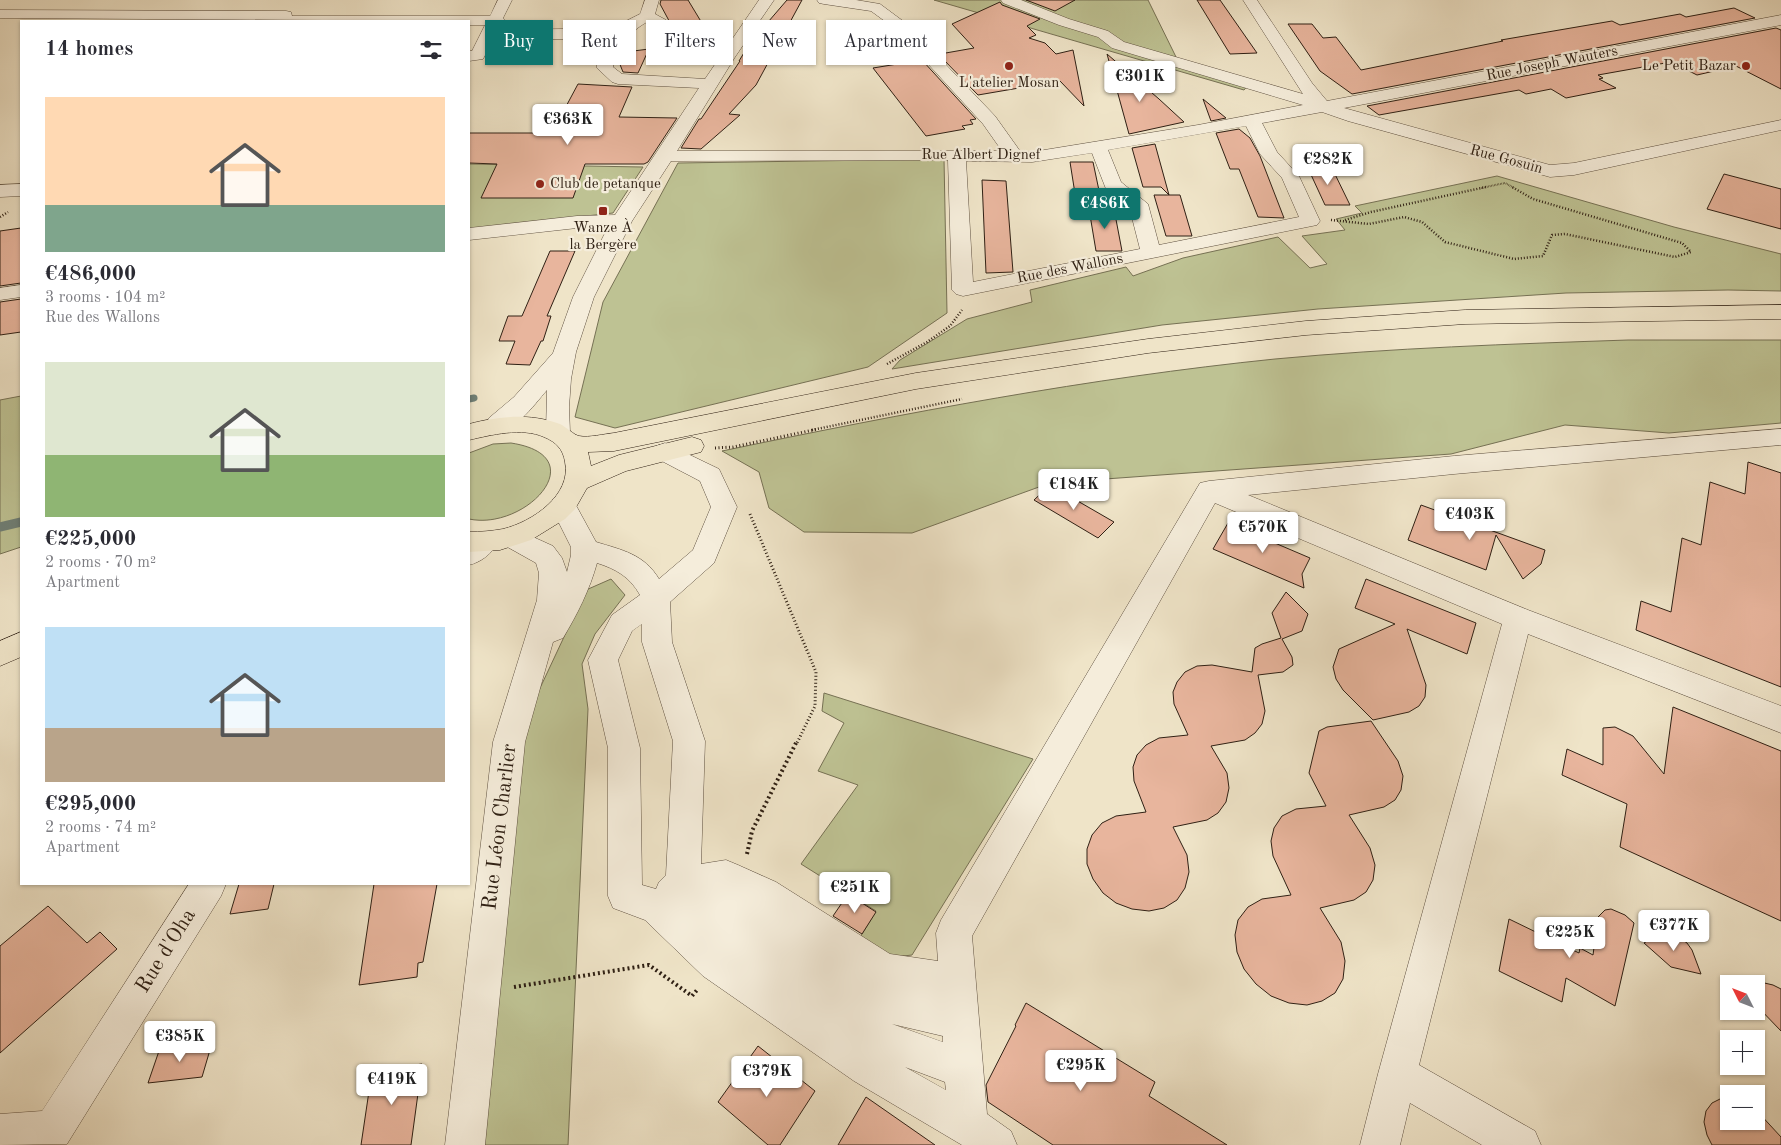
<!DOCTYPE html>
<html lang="en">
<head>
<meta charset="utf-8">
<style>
  body { margin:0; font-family:"Old Standard TT",serif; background:#f2f2f3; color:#2b2b33; height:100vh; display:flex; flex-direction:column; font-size:19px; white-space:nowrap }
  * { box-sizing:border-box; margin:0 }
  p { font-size:16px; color:#7c7c81 }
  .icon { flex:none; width:28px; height:28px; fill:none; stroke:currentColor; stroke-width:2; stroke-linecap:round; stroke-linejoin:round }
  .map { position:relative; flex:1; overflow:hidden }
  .drawer { position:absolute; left:20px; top:20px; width:450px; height:865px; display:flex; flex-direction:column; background:#fff; border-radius:0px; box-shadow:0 1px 4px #0004 }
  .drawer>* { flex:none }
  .guide { position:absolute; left:485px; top:20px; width:475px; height:45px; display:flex; gap:10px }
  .needle { width:32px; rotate:312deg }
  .controls { position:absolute; left:1720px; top:975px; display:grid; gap:10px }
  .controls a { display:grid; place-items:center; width:45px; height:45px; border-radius:0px; background:#fff; box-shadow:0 1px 4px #0004; font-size:25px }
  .price { position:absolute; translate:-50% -42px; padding:0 11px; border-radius:5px; background:#fff; color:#222; font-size:16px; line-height:32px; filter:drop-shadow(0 1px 2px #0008) }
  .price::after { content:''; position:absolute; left:50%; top:30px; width:15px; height:11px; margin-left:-8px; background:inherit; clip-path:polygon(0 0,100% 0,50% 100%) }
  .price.selected { background:#0f766e; color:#fff }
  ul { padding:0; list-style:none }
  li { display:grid; align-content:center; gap:10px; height:265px; padding:0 25px }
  li span { display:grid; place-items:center; height:155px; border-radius:0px; color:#555 }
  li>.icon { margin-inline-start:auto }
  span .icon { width:90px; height:90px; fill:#fffc; stroke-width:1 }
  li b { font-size:21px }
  h2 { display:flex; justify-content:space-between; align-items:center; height:60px; padding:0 25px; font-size:21px }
  .pill { padding:0 18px; border-radius:0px; background:#fff; box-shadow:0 1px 4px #0004; font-size:18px; line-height:45px }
  .pill.selected { background:#0f766e; color:#fff }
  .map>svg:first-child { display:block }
  .green { fill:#bec293; stroke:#767154 }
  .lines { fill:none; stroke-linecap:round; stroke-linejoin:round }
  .stream-far1 { stroke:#6f7f76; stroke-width:7 }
  .stream { stroke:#6f7f76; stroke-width:9 }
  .building { fill:#e8b59d; stroke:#2f2014 }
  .minor-casing { stroke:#5f5141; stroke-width:1 }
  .major-casing { stroke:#2f2014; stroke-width:1 }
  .path-far3 { stroke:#2f2014; stroke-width:2; stroke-dasharray:0.5 1; stroke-linecap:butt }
  .path-far2 { stroke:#2f2014; stroke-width:2.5; stroke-dasharray:1 2; stroke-linecap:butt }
  .path-far1 { stroke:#2f2014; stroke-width:3; stroke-dasharray:1 2.5; stroke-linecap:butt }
  .path { stroke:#2f2014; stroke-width:4; stroke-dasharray:2 3; stroke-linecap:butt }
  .minor { fill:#f5eddb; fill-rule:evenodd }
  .major { fill:#efe4c8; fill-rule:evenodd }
  .poi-dot { fill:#8f2418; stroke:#f5eddb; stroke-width:2 }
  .labels { text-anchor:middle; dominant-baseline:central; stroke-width:4.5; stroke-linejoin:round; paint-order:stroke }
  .far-street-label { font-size:15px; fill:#2f2014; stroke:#f5eddb }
  .far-poi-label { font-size:15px; fill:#2f2014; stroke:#f5eddb }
  .near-street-label { font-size:21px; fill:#2f2014; stroke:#f5eddb }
</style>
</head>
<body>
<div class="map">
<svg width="1781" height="1145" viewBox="0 0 1781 1145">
  <rect width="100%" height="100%" fill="#efe4c8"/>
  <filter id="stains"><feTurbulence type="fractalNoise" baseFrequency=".004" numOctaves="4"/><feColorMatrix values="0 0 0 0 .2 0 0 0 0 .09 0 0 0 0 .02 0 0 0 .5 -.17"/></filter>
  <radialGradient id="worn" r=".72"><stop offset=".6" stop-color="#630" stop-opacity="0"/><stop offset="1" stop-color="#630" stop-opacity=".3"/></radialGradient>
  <!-- green -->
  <path class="green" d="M934,0H1148L1177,59L1252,80L1244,90Z
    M944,159L947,313L868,367L615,428L575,417L603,302L678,163Z
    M469,164L643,167L613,213L469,229Z
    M1497,176L1674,227L1781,254V291L1728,290L1566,293L1318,309L1162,325L892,369L900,360L967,319L1032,302L1030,290L1126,267L1133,276L1183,258L1278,237L1310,268L1327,264L1302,236L1345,230L1336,219L1362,213L1355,206Z
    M1628,340H1781V423L1669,433L1565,425L1451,454L1050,483L912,533L804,532L769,508L759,472L722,451C905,413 1089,378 1275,359C1392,348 1511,344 1628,340Z
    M21,396V547L0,554V400Z
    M511,443C596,456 526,531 469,519V453L493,444Z
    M611,579L625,595L595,634L582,664L588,709L568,1145H478L526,718L586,590Z
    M824,693L1033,759L912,955L886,958L859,939L876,911L801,864L858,785L818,771L844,723L822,711Z"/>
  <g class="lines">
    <!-- stream-far1 -->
    <path class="stream-far1" d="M469,399L474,398"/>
    <!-- stream -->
    <path class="stream" d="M0,527L21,522"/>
  </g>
  <!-- building -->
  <path class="building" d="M661,0H688L711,38L681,43L660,4Z
    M787,0H802L756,85L729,114L740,115L701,149L681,148L699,119H701L740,61H739L750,43Z
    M1026,0H1075L1055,11Z
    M1197,0H1220L1257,53L1230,54Z
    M1000,2L1002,5L1040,19L1027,26L1036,35L1029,38L1045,43L1056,54L1073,50L1084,106L1060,81L978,95L941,57L940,54L974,48L952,24Z
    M1734,8L1755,18L1352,94L1320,71L1288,24H1312L1323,38L1336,37L1361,70L1503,41L1501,40L1612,21L1620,25L1680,14L1686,17Z
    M1776,28L1781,30V89L1736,66L1697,75L1671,62L1598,75L1603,78L1599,79L1616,88L1566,98L1551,89L1526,94L1519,90L1379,115L1367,106Z
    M649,49L638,73L623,72L617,57L618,53Z
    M1107,54L1159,99L1184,122L1129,134Z
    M922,60L976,119L970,120L973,124L962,126L965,129L926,136L873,68Z
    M578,84L632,87L619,117L677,118L648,162L644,164H585L573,198H481L497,164L469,163V133H546L549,127H555Z
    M1203,99L1226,118L1211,121Z
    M1239,129L1250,138L1260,156L1284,218L1258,217L1239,169H1230L1216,133Z
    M1155,144L1169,195H1180L1192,236H1166L1154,195H1169L1161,187H1143L1132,148Z
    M1070,162H1093L1101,200H1076Z
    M1307,166H1331L1350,205H1325Z
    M1724,174L1781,189V229L1707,209Z
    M982,180L1006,181L1013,272L986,273Z
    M1089,209H1114L1122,251H1096Z
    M21,228V283L0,286V231Z
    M550,251H575L547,316H551L543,341H541L530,365L506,364L515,341H499L508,316H522Z
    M21,299V332L0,335V302Z
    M1748,462L1781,473V687L1636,630L1641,601L1671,612L1682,538L1701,545L1710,482L1745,494Z
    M1050,485L1114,522L1098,538L1034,500Z
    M1421,505L1545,550L1541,564L1523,579L1496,535L1486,570L1408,540Z
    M1228,523L1310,558L1302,574L1304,588L1213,549Z
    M1366,579L1476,623L1467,654L1407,629L1426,685L1425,697L1419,706L1409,712L1373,720L1343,690L1336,679L1333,667L1339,649L1395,624L1355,608Z
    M1286,592L1308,614L1302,631L1282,639L1292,657L1293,665L1283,672L1258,675L1265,711L1262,724L1255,733L1245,740L1211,746L1227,773L1229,788L1226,802L1218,813L1207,820L1173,827L1187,855L1189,872L1185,888L1177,900L1164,908L1149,911L1132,909L1116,903L1103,893L1093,879L1087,864V849L1092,835L1102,823L1116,816L1146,812L1134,781L1133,767L1137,755L1146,745L1159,738L1188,735L1174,704L1173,692L1177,682L1185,672L1197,666L1212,665L1252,672L1255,648L1262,644L1281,638L1272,613Z
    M1673,707L1781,751V921L1620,847L1627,804L1562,775L1567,749L1603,765V728L1615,727L1633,736L1664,774Z
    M1371,721L1398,761L1403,776L1401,790L1395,800L1384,807L1349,815L1370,848L1375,865L1373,880L1366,892L1354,900L1320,908L1341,942L1345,961L1343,979L1335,993L1322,1001L1307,1005L1289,1003L1271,996L1256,984L1244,969L1237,952L1235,935L1238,920L1248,907L1262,899L1291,895L1273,856L1271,841L1274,828L1282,816L1296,809L1326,806L1309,773L1319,731L1327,727Z
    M239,884H274L268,909L230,914Z
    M374,884H437L423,962L418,963L417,977L359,985Z
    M848,894L876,912L862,934L833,916Z
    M48,906L87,943L100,932L117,949L0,1053V946Z
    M1611,909L1625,915L1634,923L1615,1006L1566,978L1562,1002L1499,971L1509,919L1579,953L1580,948L1593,955L1598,917L1605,910Z
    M1660,933L1674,934L1687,943L1692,950L1701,974L1671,967L1644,943Z
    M1756,981L1773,985L1781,989V1031L1756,1005Z
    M1026,1003L1155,1082L1149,1096L1227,1145H1053L988,1102L986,1085L1016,1026L1015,1025Z
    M212,1043L202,1077L148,1083L160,1048Z
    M758,1046L815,1091L780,1145H768L718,1102Z
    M422,1064L411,1145H361L372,1071Z
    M866,1097L935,1145H838Z
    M1720,1099H1729V1121H1756L1757,1111L1781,1137V1145H1712L1707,1135L1704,1122L1706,1111L1712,1103Z"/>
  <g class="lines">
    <!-- minor casing -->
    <g class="minor-casing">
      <path id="minor" d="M498,0H512L503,18L505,20L498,30L563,29L568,31L571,34L568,37L563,39L493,40L483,59L469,61V51H472L485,25H469V21L0,18V10L286,11L291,12L292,16H490Z
        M645,0H659L655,14L666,20L681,46L679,49H667L655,26L647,22C632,30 613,49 613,67L622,74L705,79L759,0H774L735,57L677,151H1002L983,124L897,30L871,11L824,4L819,3L817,0H856L880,4L907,24L995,116L1020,151L1032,152L1198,125L1303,105L1112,48L1098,37L1059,25L1003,3L1001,0H1021L1069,19L1108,31L1124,42L1303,94L1243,0H1257L1312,83L1327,101L1781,15V25L1344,108L1550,165L1574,163L1781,120V130L1574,175L1550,177L1348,121L1322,112L1262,123L1277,152L1299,176L1320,221L1317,225L963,296L956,294L952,290L948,160L671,161L632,221L594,297L576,352L571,379L569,407L570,433L567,439L558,441L549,439L546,433L547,390C533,406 513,436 489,430L486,424L489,418L514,397L553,353L573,297L608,227L577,228L469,240V228L577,216L615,215L699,88L618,84L612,82L597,68V56L599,53L626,21L640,14ZM1246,126L1260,154L1282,178L1299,217L1159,245L1148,204L1121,182L1108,150ZM1092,153L1106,189L1129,206L1140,249L973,282L966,161L1032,162Z
        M21,184V196L0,197V185Z
        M21,285V297L0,300V288Z
        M1781,429V445L1454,474L1248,495L1528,610L1781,706V733L1528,634L1419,1065L1535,1131L1541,1145H1482L1410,1103L1400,1145H1360L1378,1074L1502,624L1215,503L972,936L987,1114L1011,1131L1017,1145H962L854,1081L703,976L645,920L613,908L608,896V748L588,660L612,615L640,595C630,577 616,569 597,563C590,589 577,615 563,638L553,642L525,742L485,1145H445L493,742L537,600L539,573L536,563L502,544L498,537L502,530L511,527L553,546L562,558L567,572L571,555V547L550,505L554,498L563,495L572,498L596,542C622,550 644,554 659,579L693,550L711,507L700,481L656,458L653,452L656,446L665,443L719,469L737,507L714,563L670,602L672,642L705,741L701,864L726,860L738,865L776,882L890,954L938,961L936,933L941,920L1200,483L1209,481L1454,456ZM642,624V642L673,741L666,875L659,882L656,889L642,885L640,748L618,660L632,631ZM892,1024L943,1036V1042ZM905,1067L945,1082L946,1090Z
        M485,532L494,535L498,542C492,554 481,562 469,565V540L476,535Z
        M189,884H226L221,896L67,1144L0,1145V1114L42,1111Z"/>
    </g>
    <!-- major casing -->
    <g class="major-casing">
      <path id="major" d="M1781,305V319L1465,324L1306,335L1148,353L916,389L614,451L588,452L591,466L619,455L692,437L701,440L704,446L701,452L626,471L587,488L575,509L565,519L531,540L500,550L469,552V532C480,532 492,531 503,529C532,522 572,495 565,462C563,449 556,442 544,437C522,427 491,435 469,440V424C499,416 530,413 560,424C566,427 574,435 579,436C589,438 604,434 614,433L916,373L1148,339L1306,321L1465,310Z
        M21,632V657L0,666V641Z"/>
    </g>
    <!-- path-far3 -->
    <path class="path-far3" d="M1481,188L1505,183L1514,188"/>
    <!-- path-far2 -->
    <path class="path-far2" d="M0,217L8,212
      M1331,220L1369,224L1404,217L1422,222L1445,242L1514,259L1543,256L1552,235L1565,234L1675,257L1691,252L1682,243L1533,199L1512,187
      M1345,220L1371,212L1486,187
      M887,364L927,342L950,326L962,310
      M812,430L962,399"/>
    <!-- path-far1 -->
    <path class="path-far1" d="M715,448L733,447L818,429
      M750,514L816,672L815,706L797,743"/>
    <!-- path -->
    <path class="path" d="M747,854L752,831L797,741
      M514,987L649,965L692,996L697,990"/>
    <!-- minor -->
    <use href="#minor" class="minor"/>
    <!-- major -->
    <use href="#major" class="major"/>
  </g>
  <!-- markers -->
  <g class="poi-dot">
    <circle cx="1009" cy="66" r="5"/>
    <circle cx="1746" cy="66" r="5"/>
    <circle cx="540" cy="184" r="5"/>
    <rect x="598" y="206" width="10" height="10" rx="2.5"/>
  </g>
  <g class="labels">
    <!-- far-street labels -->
    <g class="far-street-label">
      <text transform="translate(1552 64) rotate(-11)">Rue Joseph Wauters</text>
      <text x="981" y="155">Rue Albert Dignef</text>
      <text transform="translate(1506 160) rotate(15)">Rue Gosuin</text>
      <text transform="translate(1070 269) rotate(-11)">Rue des Wallons</text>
    </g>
    <!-- far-poi labels -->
    <g class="far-poi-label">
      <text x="1736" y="66" text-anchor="end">Le Petit Bazar</text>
      <text x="1009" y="83">L'atelier Mosan</text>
      <text x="550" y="184" text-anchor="start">Club de petanque</text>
      <text x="603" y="228">Wanze À<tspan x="603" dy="17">la Bergère</tspan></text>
    </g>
    <!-- near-street labels -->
    <g class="near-street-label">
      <text transform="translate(500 827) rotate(-83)">Rue Léon Charlier</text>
      <text transform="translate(166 951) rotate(-58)">Rue d'Oha</text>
    </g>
  </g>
  <rect width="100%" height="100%" filter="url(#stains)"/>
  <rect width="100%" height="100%" fill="url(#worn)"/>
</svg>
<div class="controls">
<a><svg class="needle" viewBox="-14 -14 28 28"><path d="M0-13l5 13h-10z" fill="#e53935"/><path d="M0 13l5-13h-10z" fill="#7c7c81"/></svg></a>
<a>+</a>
<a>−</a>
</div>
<b class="price" style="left:1140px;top:103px">€301K</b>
<b class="price" style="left:568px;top:146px">€363K</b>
<b class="price" style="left:1328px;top:186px">€282K</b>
<b class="price selected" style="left:1105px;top:230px">€486K</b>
<b class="price" style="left:1074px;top:511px">€184K</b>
<b class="price" style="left:1470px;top:541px">€403K</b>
<b class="price" style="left:1263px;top:554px">€570K</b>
<b class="price" style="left:855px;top:914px">€251K</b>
<b class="price" style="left:1674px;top:952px">€377K</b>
<b class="price" style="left:1570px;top:959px">€225K</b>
<b class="price" style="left:180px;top:1063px">€385K</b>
<b class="price" style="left:1081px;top:1092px">€295K</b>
<b class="price" style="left:767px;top:1098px">€379K</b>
<b class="price" style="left:392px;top:1106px">€419K</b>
<div class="guide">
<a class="pill selected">Buy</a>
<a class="pill">Rent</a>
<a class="pill">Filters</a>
<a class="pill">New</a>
<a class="pill">Apartment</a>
</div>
<section class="drawer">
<h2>14 homes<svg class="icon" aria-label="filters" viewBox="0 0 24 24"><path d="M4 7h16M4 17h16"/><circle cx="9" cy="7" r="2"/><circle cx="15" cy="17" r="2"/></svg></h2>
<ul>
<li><span style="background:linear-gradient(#ffd9b3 70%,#7fa58c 0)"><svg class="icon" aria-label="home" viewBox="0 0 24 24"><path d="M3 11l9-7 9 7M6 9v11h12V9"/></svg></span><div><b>€486,000</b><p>3 rooms · 104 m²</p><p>Rue des Wallons</p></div></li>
<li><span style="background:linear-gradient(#dfe7d0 60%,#8fb573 0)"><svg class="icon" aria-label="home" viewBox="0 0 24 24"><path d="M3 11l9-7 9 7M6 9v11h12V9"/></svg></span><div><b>€225,000</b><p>2 rooms · 70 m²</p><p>Apartment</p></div></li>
<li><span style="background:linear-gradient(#bfe0f5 65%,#b9a48a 0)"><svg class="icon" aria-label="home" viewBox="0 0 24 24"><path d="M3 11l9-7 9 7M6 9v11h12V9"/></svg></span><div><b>€295,000</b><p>2 rooms · 74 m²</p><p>Apartment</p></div></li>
</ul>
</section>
</div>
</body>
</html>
